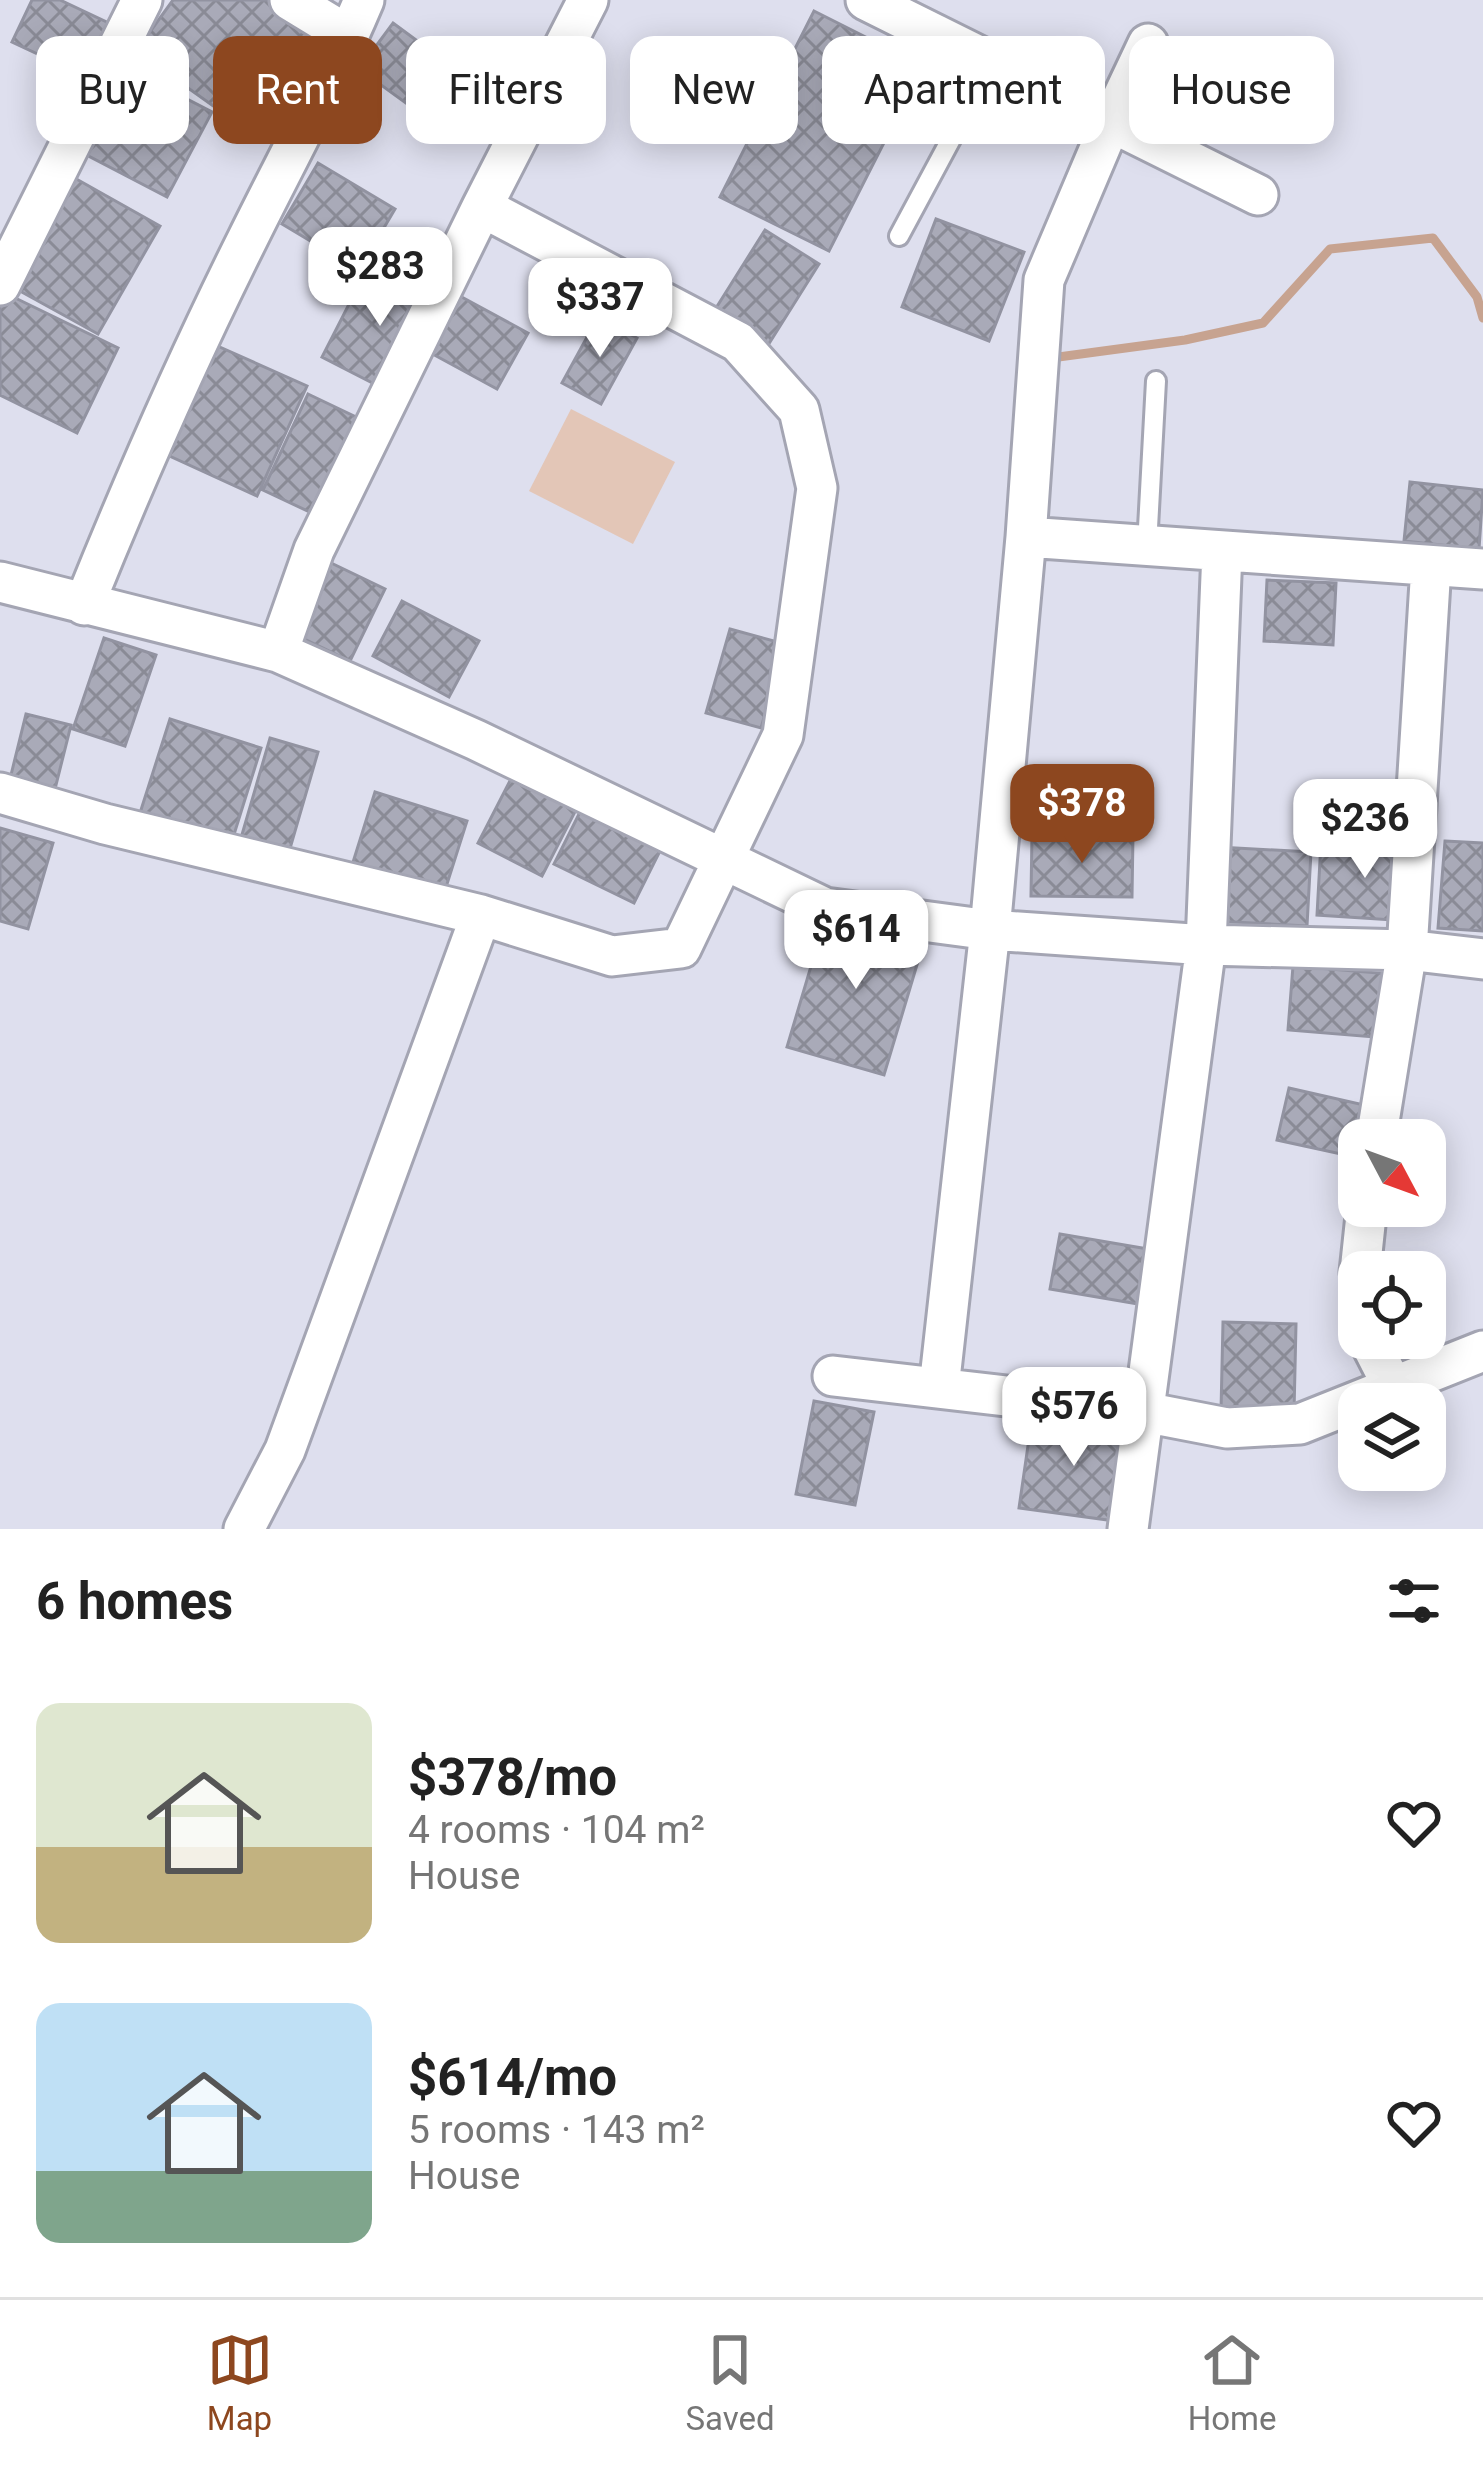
<!DOCTYPE html>
<html lang="en">
<head>
<meta charset="utf-8">
<style>
  body { margin:0; font-family:Roboto,sans-serif; background:#f6f6f6; color:#222; height:100vh; display:flex; flex-direction:column; font-size:45px; white-space:nowrap }
  * { box-sizing:border-box; margin:0 }
  p { font-size:39px; color:#767676 }
  .icon { flex:none; width:66px; height:66px; fill:none; stroke:currentColor; stroke-width:2; stroke-linecap:round; stroke-linejoin:round }
  .map { position:relative; height:1529px; overflow:hidden }
  .details { display:flex; flex-direction:column; background:#fff; flex:1 }
  .details>* { flex:none }
  .guide { position:absolute; left:36px; top:36px; width:1413px; height:108px; display:flex; gap:24px }
  .needle { width:78px; rotate:131deg }
  .buttons { position:absolute; left:1338px; top:1119px; display:grid; gap:24px }
  .buttons a { display:grid; place-items:center; width:108px; height:108px; border-radius:24px; background:#fff; box-shadow:0 6px 30px #0003; font-size:60px }
  .price { position:absolute; translate:-50% -102px; padding:0 27px; border-radius:24px; background:#fff; color:#222; font-size:39px; line-height:78px; filter:drop-shadow(0 3px 6px #0008) }
  .price::after { content:''; position:absolute; left:50%; top:72px; width:36px; height:27px; margin-left:-18px; background:inherit; clip-path:polygon(0 0,100% 0,50% 100%) }
  .price.selected { background:#8d471f; color:#fff }
  ul { padding:0; list-style:none }
  li { display:flex; align-items:center; gap:36px; height:300px; padding:0 36px }
  li span { display:grid; place-items:center; flex:none; width:336px; height:240px; border-radius:24px; color:#555 }
  li>.icon { margin-inline-start:auto }
  span .icon { width:144px; height:144px; fill:#fffc; stroke-width:1 }
  li b { font-size:51px }
  h2 { display:flex; justify-content:space-between; align-items:center; height:144px; padding:0 36px; font-size:51px }
  .tag { padding:0 42px; border-radius:24px; background:#fff; box-shadow:0 6px 30px #0003; font-size:42px; line-height:108px }
  .tag.selected { background:#8d471f; color:#fff }
  .tabs { display:flex; justify-content:space-around; align-items:center; height:168px; border-top:3px solid #e0e0e0; background:#fff; font-size:33px; color:#767676 }
  .tabs a { display:grid; justify-items:center; gap:6px }
  .tabs .selected { color:#8d471f }
  .map>svg:first-child { display:block }
  .green { fill:#e3c6b7 }
  .lines { fill:none; stroke-linecap:round; stroke-linejoin:round }
  .stream { stroke:#c7a390; stroke-width:9 }
  .building { fill:url(#building-cross-hatch); stroke:#9293a1; stroke-width:3 }
  .service-casing { stroke:#a4a5b3; stroke-width:24 }
  .minor-casing { stroke:#a4a5b3; stroke-width:45 }
  .service { stroke:#fff; stroke-width:18 }
  .minor { stroke:#fff; stroke-width:39 }
</style>
</head>
<body>
<div class="map">
<svg width="1483" height="1529" viewBox="0 0 1483 1529">
  <defs>
    <pattern id="building-cross-hatch" width="8" height="8" patternUnits="userSpaceOnUse" patternTransform="scale(3)"><rect width="8" height="8" fill="#a9aab8"/><path d="M0 0l8 8M0 8l8-8" fill="none" stroke="#8a8b96"/></pattern>
  </defs>
  <rect width="100%" height="100%" fill="#dedfee"/>
  <!-- green -->
  <path class="green" d="M571,409L675,462L633,544L529,491Z"/>
  <g class="lines">
    <!-- stream -->
    <path class="stream" d="M1051,358L1185,340L1263,323L1330,249L1433,238L1477,297L1483,318"/>
  </g>
  <!-- building -->
  <path class="building" d="M32,0H60L115,26L89,78L12,42Z
    M173,0H267L330,45L261,140L136,51Z
    M814,11L923,66L829,251L720,197Z
    M393,23L465,76L432,122L359,69Z
    M123,66L212,112L167,197L79,151Z
    M318,163L395,209L359,270L282,224Z
    M71,176L160,226L98,334L9,285Z
    M936,219L1024,252L989,341L902,307Z
    M765,230L819,264L765,350L711,316Z
    M369,265L439,301L392,393L322,357Z
    M5,293L118,348L77,433L0,395V304Z
    M458,295L528,333L497,389L427,351Z
    M598,317L637,338L601,404L562,383Z
    M213,344L307,386L257,496L163,453Z
    M308,394L379,428L333,523L263,490Z
    M1410,482L1483,490L1479,549L1404,541Z
    M327,561L385,589L350,661L292,633Z
    M1267,580L1336,583L1333,645L1264,641Z
    M402,601L479,641L449,697L373,656Z
    M730,629L785,644L761,728L706,713Z
    M104,638L156,655L125,746L73,729Z
    M26,714L71,725L55,789L10,779Z
    M170,719L261,748L232,841L140,813Z
    M270,738L318,752L289,852L241,838Z
    M516,769L580,802L542,876L478,843Z
    M375,792L467,821L441,903L349,875Z
    M585,802L665,841L634,903L554,864Z
    M0,828L53,843L28,929L0,921Z
    M1032,834L1133,835L1132,897L1031,896Z
    M1445,841L1483,843V931L1438,928Z
    M1321,842L1412,847L1408,921L1317,915Z
    M1218,847L1311,852L1307,926L1214,921Z
    M828,909L925,938L884,1075L787,1047Z
    M1293,966L1391,974L1386,1038L1288,1030Z
    M1289,1088L1373,1107L1359,1140V1158L1277,1140Z
    M1060,1234L1148,1249L1138,1304L1050,1289Z
    M1223,1322L1296,1324L1294,1413L1221,1411Z
    M814,1401L874,1412L855,1505L796,1494Z
    M1032,1418L1129,1431L1115,1521L1019,1508Z"/>
  <g class="lines">
    <!-- service casing -->
    <g class="service-casing">
      <path id="service" d="M899,236L993,61
        M1147,546L1156,381"/>
    </g>
    <!-- minor casing -->
    <g class="minor-casing">
      <path id="minor" d="M290,0L349,36
        M866,0L1258,195
        M0,285L142,0
        M1026,537L1483,569
        M0,582L278,652L476,740L825,908L990,930L1206,945L1407,950L1483,959
        M84,605C134,481 188,358 248,238C287,159 330,81 364,0
        M278,652L314,550L482,207L588,0
        M0,793L105,824L481,915L612,956L681,948L783,735L817,488L799,410L738,342L482,207
        M1376,1140L1407,950L1431,566
        M1360,1272L1367,1206
        M1368,1338L1393,1387
        M833,1376L1144,1412L1227,1428L1300,1424L1483,1351
        M939,1388L990,930L1026,537L1044,280L1111,122L1148,44
        M244,1529L285,1450L481,915
        M1128,1529L1206,945L1222,551"/>
    </g>
    <!-- service -->
    <use href="#service" class="service"/>
    <!-- minor -->
    <use href="#minor" class="minor"/>
  </g>
</svg>
<div class="buttons">
<a><svg class="needle" viewBox="-14 -14 28 28"><path d="M0-13l5 13h-10z" fill="#e53935"/><path d="M0 13l5-13h-10z" fill="#767676"/></svg></a>
<a><svg class="icon" aria-label="locate" viewBox="0 0 24 24"><circle cx="12" cy="12" r="6"/><path d="M12 2v4M12 18v4M2 12h4M18 12h4"/></svg></a>
<a><svg class="icon" aria-label="layers" viewBox="0 0 24 24"><path d="M12 4l9 5-9 5-9-5zM3 14l9 5 9-5"/></svg></a>
</div>
<b class="price" style="left:380px;top:329px">$283</b>
<b class="price" style="left:600px;top:360px">$337</b>
<b class="price selected" style="left:1082px;top:866px">$378</b>
<b class="price" style="left:1365px;top:881px">$236</b>
<b class="price" style="left:856px;top:992px">$614</b>
<b class="price" style="left:1074px;top:1469px">$576</b>
<div class="guide">
<a class="tag">Buy</a>
<a class="tag selected">Rent</a>
<a class="tag">Filters</a>
<a class="tag">New</a>
<a class="tag">Apartment</a>
<a class="tag">House</a>
</div>
</div>
<section class="details">
<h2>6 homes<svg class="icon" aria-label="filters" viewBox="0 0 24 24"><path d="M4 7h16M4 17h16"/><circle cx="9" cy="7" r="2"/><circle cx="15" cy="17" r="2"/></svg></h2>
<ul>
<li><span style="background:linear-gradient(#dfe7d0 60%,#c2b280 0)"><svg class="icon" aria-label="home" viewBox="0 0 24 24"><path d="M3 11l9-7 9 7M6 9v11h12V9"/></svg></span><div><b>$378/mo</b><p>4 rooms · 104 m²</p><p>House</p></div><svg class="icon" aria-label="heart" viewBox="0 0 24 24"><path d="M12 20l-8-8c-3-5 5-10 8-4 3-6 11-1 8 4z"/></svg></li>
<li><span style="background:linear-gradient(#bfe0f5 70%,#7fa58c 0)"><svg class="icon" aria-label="home" viewBox="0 0 24 24"><path d="M3 11l9-7 9 7M6 9v11h12V9"/></svg></span><div><b>$614/mo</b><p>5 rooms · 143 m²</p><p>House</p></div><svg class="icon" aria-label="heart" viewBox="0 0 24 24"><path d="M12 20l-8-8c-3-5 5-10 8-4 3-6 11-1 8 4z"/></svg></li>
</ul>
</section>
<nav class="tabs">
<a class="selected"><svg class="icon" aria-label="map" viewBox="0 0 24 24"><path d="M3 6l6-2 6 2 6-2v14l-6 2-6-2-6 2zM9 4v14M15 6v14"/></svg>Map</a>
<a><svg class="icon" aria-label="saved" viewBox="0 0 24 24"><path d="M7 4h10v16l-5-4-5 4z"/></svg>Saved</a>
<a><svg class="icon" aria-label="home" viewBox="0 0 24 24"><path d="M3 11l9-7 9 7M6 9v11h12V9"/></svg>Home</a>
</nav>
</body>
</html>
